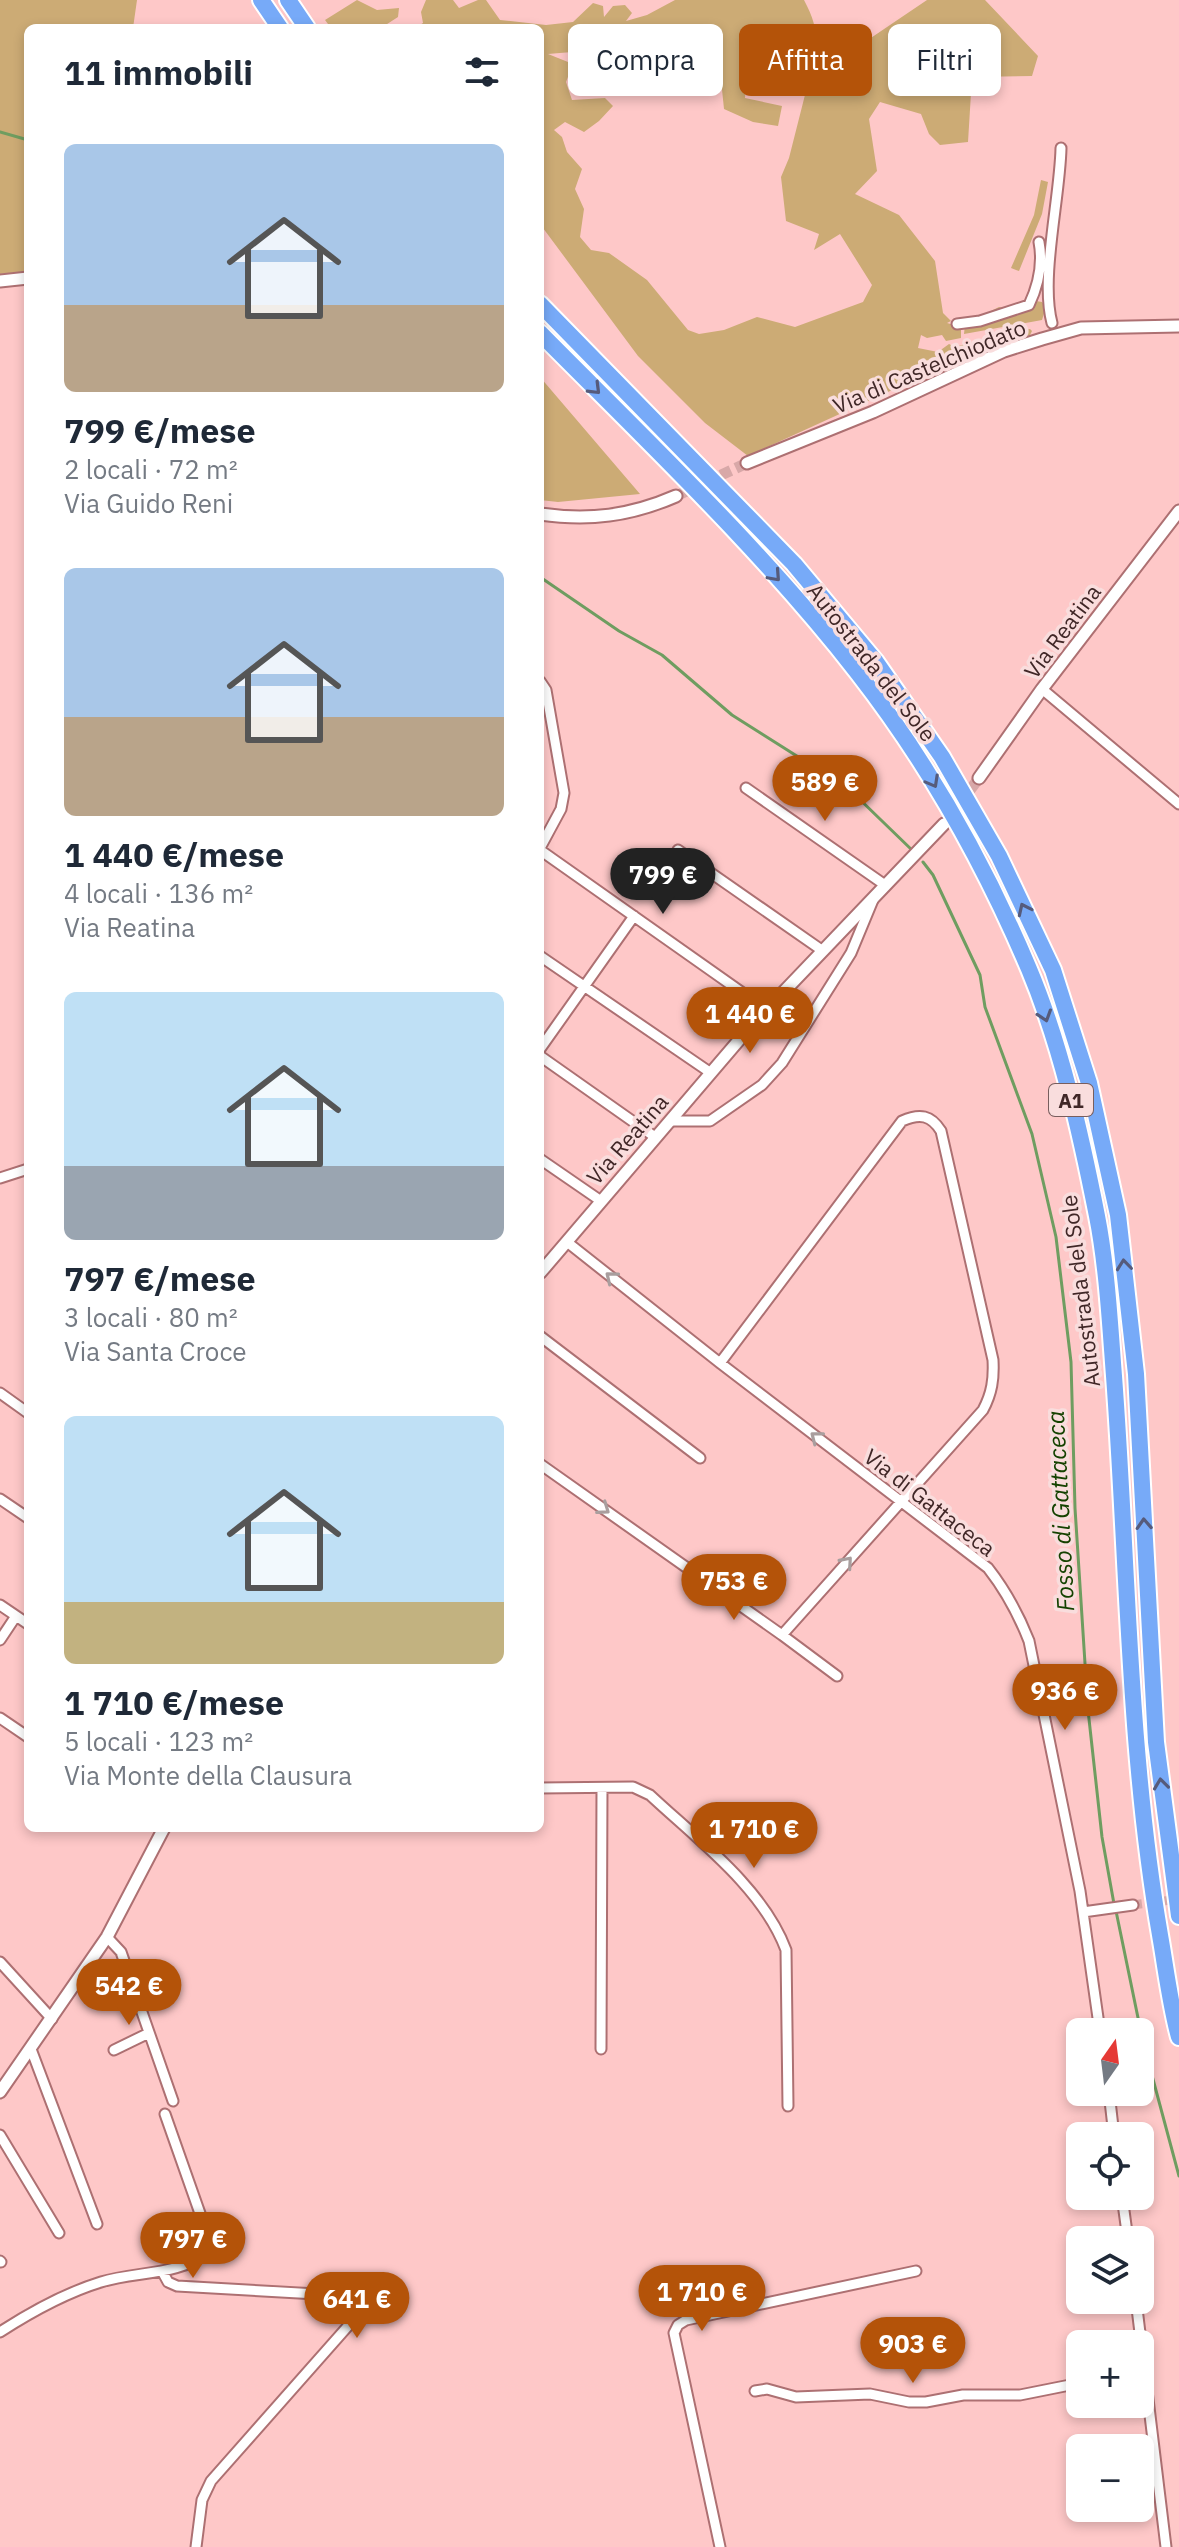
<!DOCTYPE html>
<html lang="it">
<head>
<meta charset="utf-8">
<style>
  body { margin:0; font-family:"IBM Plex Sans",sans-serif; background:#f6f6f7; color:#1f2937; height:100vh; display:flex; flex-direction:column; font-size:30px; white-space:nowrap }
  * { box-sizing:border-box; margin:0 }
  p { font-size:26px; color:#747a83 }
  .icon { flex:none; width:44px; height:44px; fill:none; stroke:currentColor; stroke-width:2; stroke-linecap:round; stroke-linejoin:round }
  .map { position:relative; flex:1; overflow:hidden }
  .details { position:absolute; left:24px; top:24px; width:520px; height:1808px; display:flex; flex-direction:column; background:#fff; border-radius:12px; box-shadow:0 4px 12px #0003 }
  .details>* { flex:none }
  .guide { position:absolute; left:568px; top:24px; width:490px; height:72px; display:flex; gap:16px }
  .needle { width:52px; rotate:14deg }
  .tools { position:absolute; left:1066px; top:2018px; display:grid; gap:16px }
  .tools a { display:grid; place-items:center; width:88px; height:88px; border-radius:12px; background:#fff; box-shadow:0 4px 12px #0003; font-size:40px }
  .price { position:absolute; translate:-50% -68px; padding:0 18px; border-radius:28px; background:#b45309; color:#fff; font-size:26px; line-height:52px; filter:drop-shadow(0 2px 4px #0008) }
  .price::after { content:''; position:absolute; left:50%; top:48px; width:24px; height:18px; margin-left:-12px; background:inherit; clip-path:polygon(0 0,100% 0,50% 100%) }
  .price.on { background:#222; color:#fff }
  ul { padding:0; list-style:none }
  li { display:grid; align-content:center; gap:16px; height:424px; padding:0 40px }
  li span { display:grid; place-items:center; height:248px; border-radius:12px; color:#555 }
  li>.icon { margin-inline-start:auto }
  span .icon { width:144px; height:144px; fill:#fffc; stroke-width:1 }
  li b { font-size:34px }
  h2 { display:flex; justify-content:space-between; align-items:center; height:96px; padding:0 40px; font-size:34px }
  .tag { padding:0 28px; border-radius:12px; background:#fff; box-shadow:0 4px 12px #0003; font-size:28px; line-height:72px }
  .tag.on { background:#b45309; color:#fff }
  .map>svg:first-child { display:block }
  .green { fill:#ccab75 }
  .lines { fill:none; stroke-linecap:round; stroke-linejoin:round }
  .stream { stroke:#6f9d60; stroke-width:3 }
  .minor-tunnel { stroke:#d8a8a8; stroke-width:9; stroke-dasharray:9 4.5; stroke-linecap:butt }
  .tertiary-tunnel { stroke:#d8a8a8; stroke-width:11; stroke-dasharray:11 5.5; stroke-linecap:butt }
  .minor-casing { stroke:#ad7072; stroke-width:13 }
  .tertiary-casing { stroke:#ad7072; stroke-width:15 }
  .motorway-casing { stroke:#fff; stroke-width:20 }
  .minor { stroke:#fff; stroke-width:9 }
  .tertiary { stroke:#fff; stroke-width:11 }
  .motorway { stroke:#77aaf8; stroke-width:16 }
  .oneway { stroke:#565b7b }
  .oneway2 { stroke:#a99e9e }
  .labels { text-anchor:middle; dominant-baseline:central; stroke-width:7; stroke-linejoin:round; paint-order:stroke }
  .shield { fill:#f9dddd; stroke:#785e5e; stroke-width:2 }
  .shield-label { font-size:20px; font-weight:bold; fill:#402727 }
  .street-label { font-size:22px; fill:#402727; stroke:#f9dddd }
  .water-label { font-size:24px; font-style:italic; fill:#144200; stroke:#f9dddd }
</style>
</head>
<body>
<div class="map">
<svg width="1179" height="2547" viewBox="0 0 1179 2547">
  <rect width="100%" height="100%" fill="#fec8c8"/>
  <!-- green -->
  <path class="green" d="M0,0H137L133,28H28V272L0,274Z
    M357,0L377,10L399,8L398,17L384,26L386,28H331L325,20Z
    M426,0H453L459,8L478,0H486L500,20L546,25L573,22L593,3L603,6L604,17L613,6L625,5L632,13L626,21L647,15L675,0H804C818,26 820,45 812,74L782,71L792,80L789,95L769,74L747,76L745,98L782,106L778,126L753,122L724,109L720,70L674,93L634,70L632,47L548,54L573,64L566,82L572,100L605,98L613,106L599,121L584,132L565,122L554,130L562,137L567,152L582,169L575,189L584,209L580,237L591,250L609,253L647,280L688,330L699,334L724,330L757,317L795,327L863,302L872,285L840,234L814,250L819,234L786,221L781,177L789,158L807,87L819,81L826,59L853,50L927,0H985L1038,56L1032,76L972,77L968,142L940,145L929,134L921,114L880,102L869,119L877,171L855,194L899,215L935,261L943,313L951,321L947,323L961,327V338L946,341L942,335L927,338L921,335L918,348L938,352L949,344L955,347L1007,332L1030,329L1032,331L1030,335L947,365L748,456L705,423L638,356L540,224V28H415L423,23L421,12Z
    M1041,180L1048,182L1042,214L1019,271L1011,268L1034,215Z
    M1030,300L1042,302L1046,307L1042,320L964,334L965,324L999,307L1008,309L1013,304L1020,307Z
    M540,377L640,494L558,502L540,500Z"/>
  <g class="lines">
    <!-- stream -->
    <path class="stream" d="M0,132L28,140
      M540,577L619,631L662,655L732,715L849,789L914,852
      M923,862L933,875L980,975L985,1007L1032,1134L1056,1237L1071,1362L1075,1508L1088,1710L1102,1837L1114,1904
      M1116,1911L1143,2042L1179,2176"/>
    <!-- minor-tunnel -->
    <path class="minor-tunnel" d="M1133,1905L1179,1899"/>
    <!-- tertiary-tunnel -->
    <path class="tertiary-tunnel" d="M676,496L747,463
      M950,817L979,778"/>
    <!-- minor casing -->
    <g class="minor-casing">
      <path id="minor" d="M1052,323C1040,278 1060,198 1061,148
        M957,324L980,321L1029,305C1038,286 1043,263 1039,242
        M540,681L546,690L564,793L561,809L540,848
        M1042,689L1179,804
        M746,788L885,885
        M540,850L767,1010
        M678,850L823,951
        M540,956L711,1073
        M540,1049L634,916
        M540,1056L655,1137
        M670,1121H710L762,1085L782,1063L851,953L873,900
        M540,1159L601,1201
        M0,1178L28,1169
        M567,1242L720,1363L988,1568C1006,1591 1018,1613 1029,1641L1080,1891L1100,2032
        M540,1336L700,1458
        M0,1393L28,1413
        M540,1464L782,1635L983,1410C992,1393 994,1379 993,1360L941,1131C931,1115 920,1113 902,1121L720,1363
        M0,1499L28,1518
        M0,1605L28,1624
        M782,1635L837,1676
        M0,1640L16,1616
        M0,1718L28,1737
        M540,1788L633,1787L650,1795C697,1839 763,1888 786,1950L788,2106
        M1083,1912L1133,1905
        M107,1937L121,1952L173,2101
        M0,1962L52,2019
        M31,2049L97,2224
        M601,2049L602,1788
        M114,2050L149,2033
        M1109,2092L1114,2136
        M0,2135L59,2233
        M1122,2196L1128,2240
        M0,2261L1,2262
        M162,2271L168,2282L177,2286L352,2296L358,2298L361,2304L356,2317L211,2481L202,2500L196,2547
        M1136,2300L1166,2547
        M0,2332C31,2312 65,2293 101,2282C137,2271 178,2276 209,2252V2239L165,2114
        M755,2391L767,2389L796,2397L870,2394L909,2402H926L963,2395H1020L1080,2383
        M720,2547L674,2333L678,2325L686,2320L916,2271"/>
    </g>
    <!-- tertiary casing -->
    <g class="tertiary-casing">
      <path id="tertiary" d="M0,281L28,278
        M747,463L873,412L1004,351L1042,339L1081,328L1179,326
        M540,514C589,521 630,516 676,496
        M979,778L1042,689L1179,511
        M540,1273L751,1026L944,824
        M0,2092L107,1937L164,1828"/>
    </g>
    <!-- motorway casing -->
    <g class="motorway-casing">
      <path id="motorway" d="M261,0L280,28
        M288,0L307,28
        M540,304L794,564L876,662L942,757L999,856L1053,970L1089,1083L1118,1215L1136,1374L1156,1742L1179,1916
        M540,333C649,443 763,551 858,673C928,763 985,865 1029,969C1061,1045 1081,1135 1097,1216C1107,1267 1110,1324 1114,1376C1128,1562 1128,1750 1160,1935C1166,1969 1170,2004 1179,2037"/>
    </g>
    <!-- minor -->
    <use href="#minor" class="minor"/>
    <!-- tertiary -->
    <use href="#tertiary" class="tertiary"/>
    <!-- motorway -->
    <use href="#motorway" class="motorway"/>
  </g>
  <!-- one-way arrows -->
  <defs><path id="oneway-chevron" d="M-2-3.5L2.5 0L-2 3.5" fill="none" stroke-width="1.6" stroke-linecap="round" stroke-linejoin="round" transform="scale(2)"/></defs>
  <g class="oneway">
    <use href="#oneway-chevron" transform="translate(595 389) rotate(45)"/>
    <use href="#oneway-chevron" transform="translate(775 576) rotate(48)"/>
    <use href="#oneway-chevron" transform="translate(933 782) rotate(61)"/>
    <use href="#oneway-chevron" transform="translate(1024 909) rotate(-115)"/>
    <use href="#oneway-chevron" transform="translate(1045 1016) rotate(72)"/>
    <use href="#oneway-chevron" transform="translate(1124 1265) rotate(-96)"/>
    <use href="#oneway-chevron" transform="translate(1144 1524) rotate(-93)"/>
    <use href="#oneway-chevron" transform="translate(1161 1784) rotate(-97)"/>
  </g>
  <g class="oneway2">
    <use href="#oneway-chevron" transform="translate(611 1277) rotate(-141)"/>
    <use href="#oneway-chevron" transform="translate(816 1437) rotate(-142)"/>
    <use href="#oneway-chevron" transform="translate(604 1509) rotate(35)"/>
    <use href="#oneway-chevron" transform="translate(847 1562) rotate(-49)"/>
  </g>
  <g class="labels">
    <!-- shield labels -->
    <rect class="shield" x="1049" y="1084" width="44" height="32" rx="6"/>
    <g class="shield-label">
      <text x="1071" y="1100">A1</text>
    </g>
    <!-- street labels -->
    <g class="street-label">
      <text transform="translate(929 366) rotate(-23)">Via di Castelchiodato</text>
      <text transform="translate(1062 631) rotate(-53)">Via Reatina</text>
      <text transform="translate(872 662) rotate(52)">Autostrada del Sole</text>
      <text transform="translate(627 1139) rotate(-49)">Via Reatina</text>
      <text transform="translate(1080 1291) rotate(-97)">Autostrada del Sole</text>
      <text transform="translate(930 1502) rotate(38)">Via di Gattaceca</text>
    </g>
    <!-- water labels -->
    <g class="water-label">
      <text transform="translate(1060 1511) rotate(-93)">Fosso di Gattaceca</text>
    </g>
  </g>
</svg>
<div class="tools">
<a><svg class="needle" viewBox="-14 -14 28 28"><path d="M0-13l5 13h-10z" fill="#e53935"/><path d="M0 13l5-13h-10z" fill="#747a83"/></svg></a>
<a><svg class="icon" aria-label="locate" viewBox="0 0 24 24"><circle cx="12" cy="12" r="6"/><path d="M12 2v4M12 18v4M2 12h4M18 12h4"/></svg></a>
<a><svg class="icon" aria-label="layers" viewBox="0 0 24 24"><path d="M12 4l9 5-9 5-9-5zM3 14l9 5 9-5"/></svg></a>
<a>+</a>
<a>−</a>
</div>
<b class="price" style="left:825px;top:823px">589 €</b>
<b class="price on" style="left:663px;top:916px">799 €</b>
<b class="price" style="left:750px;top:1055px">1 440 €</b>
<b class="price" style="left:734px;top:1622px">753 €</b>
<b class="price" style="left:1065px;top:1732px">936 €</b>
<b class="price" style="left:754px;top:1870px">1 710 €</b>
<b class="price" style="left:129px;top:2027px">542 €</b>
<b class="price" style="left:193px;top:2280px">797 €</b>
<b class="price" style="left:702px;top:2333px">1 710 €</b>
<b class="price" style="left:357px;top:2340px">641 €</b>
<b class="price" style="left:913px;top:2385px">903 €</b>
<div class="guide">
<a class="tag">Compra</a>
<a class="tag on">Affitta</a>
<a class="tag">Filtri</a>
</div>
<section class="details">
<h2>11 immobili<svg class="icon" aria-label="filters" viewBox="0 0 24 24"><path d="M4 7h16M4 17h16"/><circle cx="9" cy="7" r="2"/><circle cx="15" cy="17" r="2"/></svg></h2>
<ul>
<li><span style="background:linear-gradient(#a9c7e8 65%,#b9a48a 0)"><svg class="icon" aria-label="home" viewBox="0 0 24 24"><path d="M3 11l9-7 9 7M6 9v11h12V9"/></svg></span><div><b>799 €/mese</b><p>2 locali · 72 m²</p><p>Via Guido Reni</p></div></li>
<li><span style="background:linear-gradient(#a9c7e8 60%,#b9a48a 0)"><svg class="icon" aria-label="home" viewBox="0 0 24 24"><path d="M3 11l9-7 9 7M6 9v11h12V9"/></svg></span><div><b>1 440 €/mese</b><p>4 locali · 136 m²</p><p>Via Reatina</p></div></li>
<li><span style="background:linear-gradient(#bfe0f5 70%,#9aa5b1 0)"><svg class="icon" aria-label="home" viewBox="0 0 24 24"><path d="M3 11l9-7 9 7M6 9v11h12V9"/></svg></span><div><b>797 €/mese</b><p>3 locali · 80 m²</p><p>Via Santa Croce</p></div></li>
<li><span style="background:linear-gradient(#bfe0f5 75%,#c2b280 0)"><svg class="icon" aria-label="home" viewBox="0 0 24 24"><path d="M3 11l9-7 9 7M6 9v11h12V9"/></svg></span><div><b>1 710 €/mese</b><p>5 locali · 123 m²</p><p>Via Monte della Clausura</p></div></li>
</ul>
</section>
</div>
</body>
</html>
